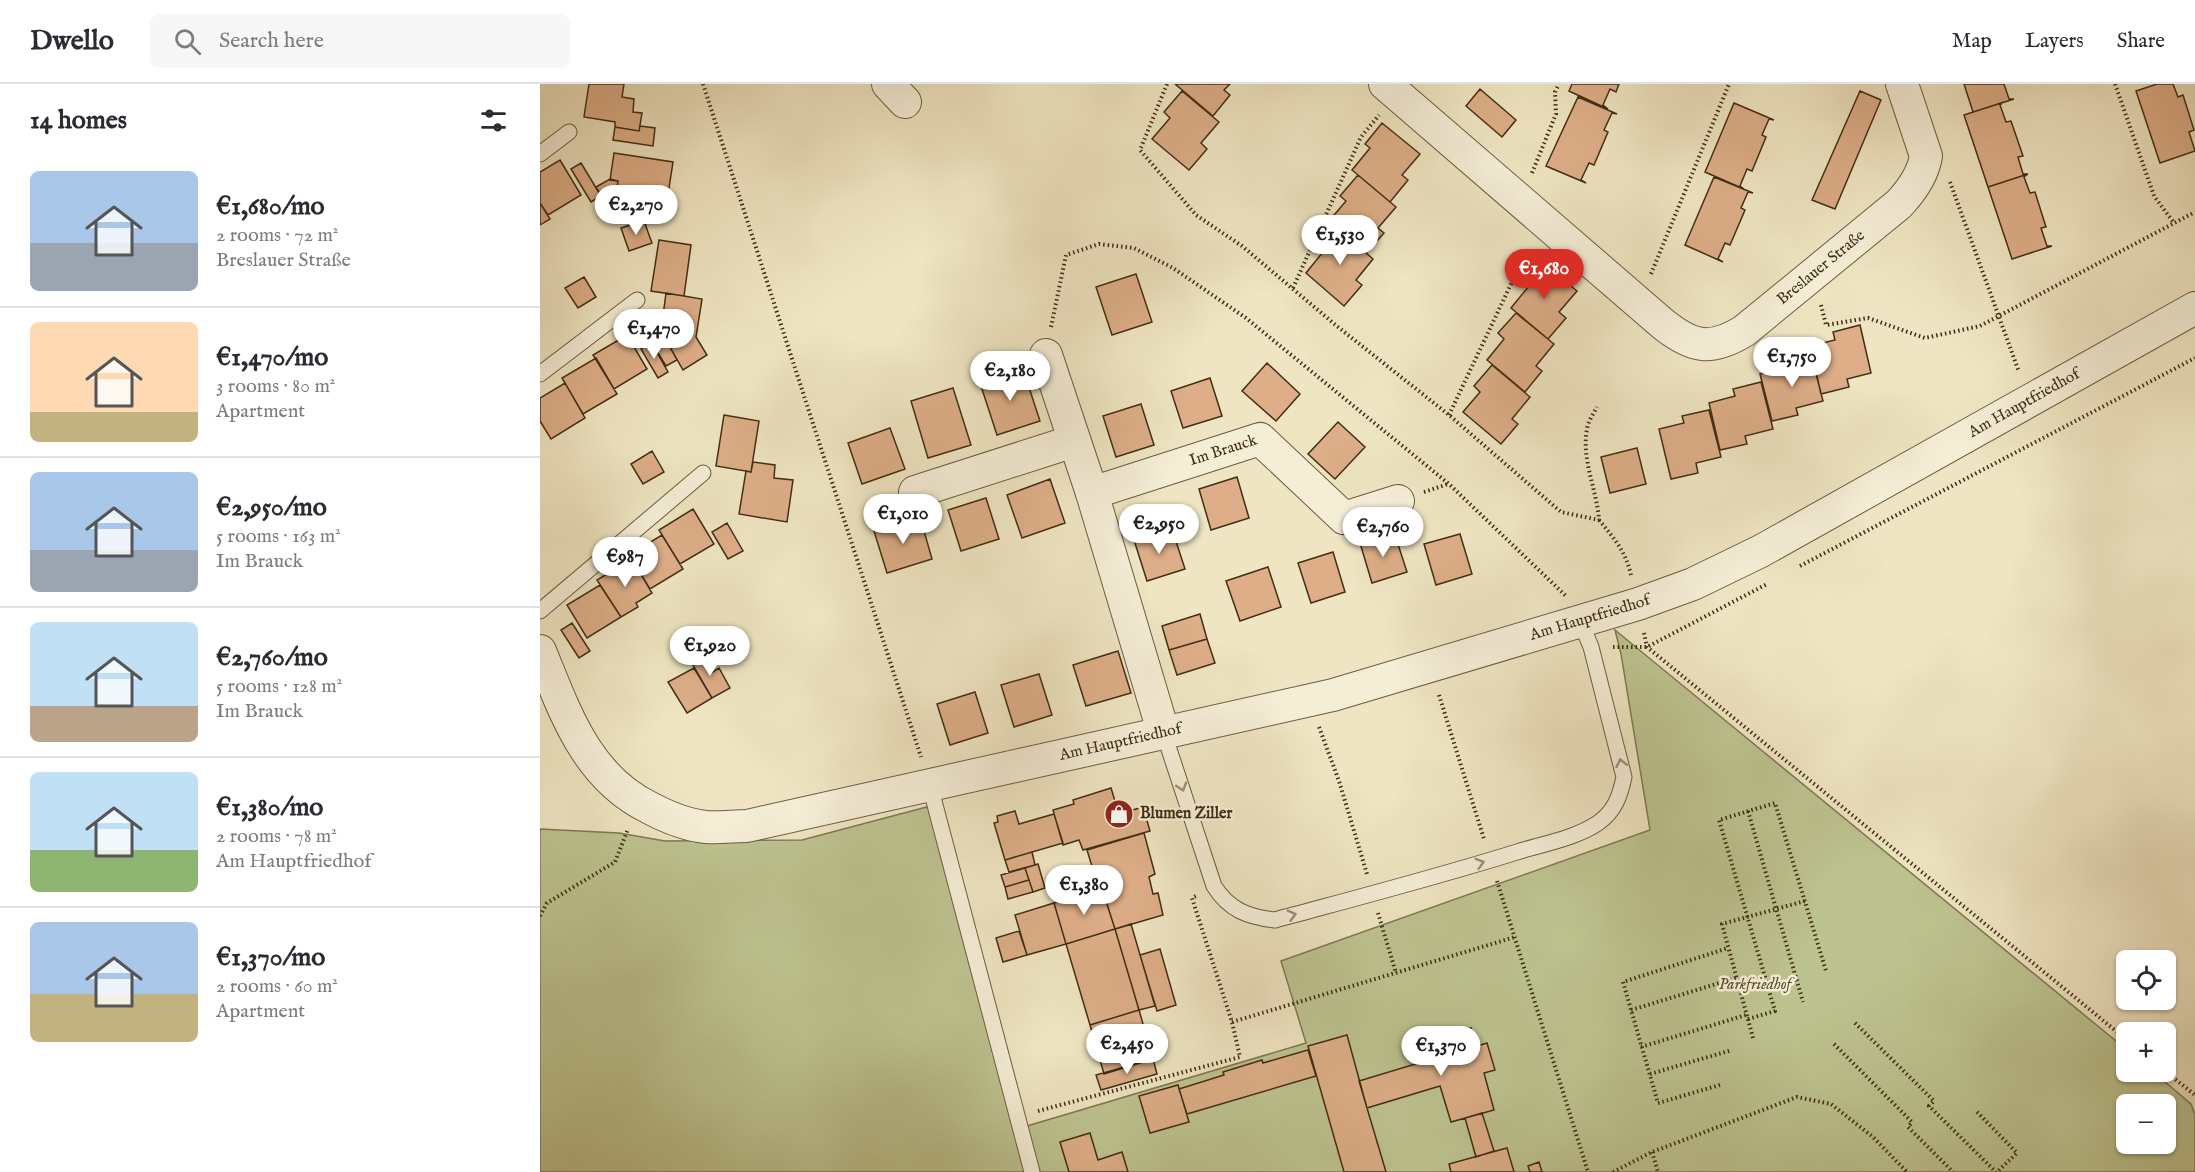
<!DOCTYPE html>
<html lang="en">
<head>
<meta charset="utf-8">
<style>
  body { margin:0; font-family:"IM FELL English",serif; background:#f7f7f7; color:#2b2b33; height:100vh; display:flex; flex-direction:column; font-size:22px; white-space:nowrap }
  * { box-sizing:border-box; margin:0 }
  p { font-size:20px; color:#7c7c81 }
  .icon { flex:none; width:33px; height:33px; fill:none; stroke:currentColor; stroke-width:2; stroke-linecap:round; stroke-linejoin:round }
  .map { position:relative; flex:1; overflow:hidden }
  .drawer { display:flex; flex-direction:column; background:#fff; width:540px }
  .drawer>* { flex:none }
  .fabs { position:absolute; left:1576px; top:866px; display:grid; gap:12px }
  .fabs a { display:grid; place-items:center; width:60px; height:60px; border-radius:9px; background:#fff; box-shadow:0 2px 4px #0004; font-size:30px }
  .price { position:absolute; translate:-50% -51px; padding:0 14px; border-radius:21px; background:#fff; color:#222; font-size:20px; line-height:39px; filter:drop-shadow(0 2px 3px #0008) }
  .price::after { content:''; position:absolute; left:50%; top:36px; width:18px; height:14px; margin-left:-9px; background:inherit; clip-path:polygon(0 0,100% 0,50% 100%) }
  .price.current { background:#d93025; color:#fff }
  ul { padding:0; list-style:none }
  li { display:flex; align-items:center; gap:18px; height:150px; padding:0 30px }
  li+li { border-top:2px solid #e1e1e2 }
  li span { display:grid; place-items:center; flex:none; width:168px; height:120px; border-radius:9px; color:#555 }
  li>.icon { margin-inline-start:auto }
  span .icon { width:72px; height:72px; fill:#fffc; stroke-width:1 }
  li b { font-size:26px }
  h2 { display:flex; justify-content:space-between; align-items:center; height:72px; padding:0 30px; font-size:26px }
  header { display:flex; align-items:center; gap:36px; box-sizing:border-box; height:84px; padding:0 30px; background:#fff; border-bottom:2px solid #e1e1e2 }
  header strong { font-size:28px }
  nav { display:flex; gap:33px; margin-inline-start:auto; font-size:21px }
  .search { width:420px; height:54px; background:#f7f7f7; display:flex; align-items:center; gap:15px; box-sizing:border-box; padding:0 21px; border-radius:9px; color:#7c7c81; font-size:22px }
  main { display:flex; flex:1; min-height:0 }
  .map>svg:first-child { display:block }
  .green { fill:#bdc390; stroke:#807852; stroke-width:1.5; fill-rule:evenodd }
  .building { fill:#ddae87; stroke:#422e15; stroke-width:1.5 }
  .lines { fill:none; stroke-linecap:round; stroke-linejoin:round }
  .service-casing { stroke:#6d5c40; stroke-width:17 }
  .minor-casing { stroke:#6d5c40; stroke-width:34 }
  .path { stroke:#422e15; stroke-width:4; stroke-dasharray:1.5 3; stroke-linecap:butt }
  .service { stroke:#f5eed7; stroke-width:15 }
  .minor { stroke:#f5eed7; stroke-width:32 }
  .oneway { stroke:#9c8e76 }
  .labels { text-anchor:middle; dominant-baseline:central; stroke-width:5; stroke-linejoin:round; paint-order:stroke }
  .street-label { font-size:16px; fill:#422e15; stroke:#f5eed7 }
  .poi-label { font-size:16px; font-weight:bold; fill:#422e15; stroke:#f5eed7; text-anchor:start }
  .park-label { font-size:16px; font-style:italic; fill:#5b4c2e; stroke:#f5eed7 }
</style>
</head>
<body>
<header>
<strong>Dwello</strong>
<div class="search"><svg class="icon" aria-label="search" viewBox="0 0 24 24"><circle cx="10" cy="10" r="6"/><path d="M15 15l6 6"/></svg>Search here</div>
<nav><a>Map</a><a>Layers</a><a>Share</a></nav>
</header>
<main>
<section class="drawer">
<h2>14 homes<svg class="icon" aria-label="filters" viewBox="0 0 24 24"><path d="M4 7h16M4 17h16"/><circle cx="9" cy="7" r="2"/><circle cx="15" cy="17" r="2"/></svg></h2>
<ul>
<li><span style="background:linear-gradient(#a9c7e8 60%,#9aa5b1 0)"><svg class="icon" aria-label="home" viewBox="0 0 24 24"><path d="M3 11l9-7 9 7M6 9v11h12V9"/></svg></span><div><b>€1,680/mo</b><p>2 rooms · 72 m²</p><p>Breslauer Straße</p></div></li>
<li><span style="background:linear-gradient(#ffd9b3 75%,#c2b280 0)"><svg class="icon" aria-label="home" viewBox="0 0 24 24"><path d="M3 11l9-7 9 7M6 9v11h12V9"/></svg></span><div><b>€1,470/mo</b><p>3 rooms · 80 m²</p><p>Apartment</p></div></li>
<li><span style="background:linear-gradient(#a9c7e8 65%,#9aa5b1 0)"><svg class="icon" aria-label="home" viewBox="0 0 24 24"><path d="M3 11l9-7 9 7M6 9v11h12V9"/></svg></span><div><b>€2,950/mo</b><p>5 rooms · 163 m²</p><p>Im Brauck</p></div></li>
<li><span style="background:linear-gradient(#bfe0f5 70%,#b9a48a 0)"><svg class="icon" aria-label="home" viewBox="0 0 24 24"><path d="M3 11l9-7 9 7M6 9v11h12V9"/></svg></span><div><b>€2,760/mo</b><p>5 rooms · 128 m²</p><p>Im Brauck</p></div></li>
<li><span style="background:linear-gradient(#bfe0f5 65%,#8fb573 0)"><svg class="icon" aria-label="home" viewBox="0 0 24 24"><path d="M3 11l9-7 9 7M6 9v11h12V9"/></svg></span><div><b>€1,380/mo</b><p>2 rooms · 78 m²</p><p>Am Hauptfriedhof</p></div></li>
<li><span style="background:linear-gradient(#a9c7e8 60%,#c2b280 0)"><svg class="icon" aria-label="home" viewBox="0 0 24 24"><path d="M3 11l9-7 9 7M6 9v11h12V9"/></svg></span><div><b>€1,370/mo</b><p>2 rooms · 60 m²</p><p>Apartment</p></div></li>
</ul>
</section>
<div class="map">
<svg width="1655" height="1088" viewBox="0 0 1655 1088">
  <rect width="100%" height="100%" fill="#efe5c2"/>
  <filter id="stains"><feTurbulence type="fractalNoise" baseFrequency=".00333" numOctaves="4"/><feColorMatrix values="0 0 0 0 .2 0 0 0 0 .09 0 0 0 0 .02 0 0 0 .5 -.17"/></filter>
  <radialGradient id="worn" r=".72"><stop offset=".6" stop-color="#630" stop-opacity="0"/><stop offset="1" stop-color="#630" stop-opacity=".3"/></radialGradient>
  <!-- green -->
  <path class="green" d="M1075,546L1587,966V987H1612L1651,1020L1655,1031V1088H0V745L79,749L125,757L262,756L398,720L487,1042L766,959L741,877L1110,746L1081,570ZM1587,1020H1626V1059H1587Z"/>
  <!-- building -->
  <path class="building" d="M49,0H84L82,13L94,15L93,28L102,29L99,47L75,43V38L44,33Z
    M635,0H690L684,6L690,11L673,32Z
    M1032,0H1079L1076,8L1070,5L1063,21L1068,25L1029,7Z
    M1424,0H1464L1469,15H1474L1433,28Z
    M1617,0H1633L1638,13L1643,11L1654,46L1649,48L1655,67L1620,79L1596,7Z
    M940,5L976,36L962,53L926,22Z
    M642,7L679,38L661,59L667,65L649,86L612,55L630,34L624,28Z
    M1320,7L1341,16L1295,125L1272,116Z
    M1038,13L1077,30L1072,29L1064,46L1068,48L1054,81L1049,79L1041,96L1046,99L1006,82Z
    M1464,18L1460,21L1466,38L1471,37L1483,72L1478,73L1483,90H1488L1448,103L1424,31Z
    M1194,19L1234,36L1229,35L1222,51L1226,53L1212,87L1207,85L1200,102L1204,105L1165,88Z
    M842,39L880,70L862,91L868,96L850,118L812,86L830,64L825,60Z
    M100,42L115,44L113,62L73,56L75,43L99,47Z
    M74,69L133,78L127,117L76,110L78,97L70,96Z
    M20,76L41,111L8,131L0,119V88Z
    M41,79L61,112L51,118L31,85Z
    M1488,90L1484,93L1490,109L1495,108L1506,143L1501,144L1507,162H1512L1472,175L1448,103Z
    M818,91L856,123L838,144L844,149L827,168L789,137L806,117L800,112Z
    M1174,93L1213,109L1208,108L1201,124L1205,126L1190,161L1185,159L1178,175L1183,178L1145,161Z
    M70,95L78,97L76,110L86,126L74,133L56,103Z
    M0,119L10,135L0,141Z
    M104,137L112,159L89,167L81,144Z
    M795,142L833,175L816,196L822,201L804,222L766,189L783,168L777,163Z
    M119,156L151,161L144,212L111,207Z
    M999,176L1037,207L1019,228L1026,234L1008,255L971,224L989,202L982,197Z
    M596,190L612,238L572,251L556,203Z
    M44,193L56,213L38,224L25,204Z
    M126,209L162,215L156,253L167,271L143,286L121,247Z
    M976,229L1014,260L996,282L1002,287L985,308L947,276L964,255L958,249Z
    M1320,241L1331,289L1307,295L1309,303L1281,310L1270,262L1295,256L1293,248Z
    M121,247L137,276L126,282L109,254Z
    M87,251L107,285L74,305L53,271Z
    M111,258L128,288L118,294L101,265Z
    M1271,270L1283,317L1256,324L1258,331L1232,337L1220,290L1246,284L1244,277Z
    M56,274L77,310L43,330L22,294Z
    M727,279L760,310L736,337L702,307Z
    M952,281L990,313L972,335L978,340L961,360L923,328L940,308L934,302Z
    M483,285L500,337L457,351L440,299Z
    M670,294L682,332L643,344L631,307Z
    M1221,298L1233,345L1205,352L1207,360L1180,366L1169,319L1195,312L1193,305Z
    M25,299L45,334L11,355L0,337V314Z
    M413,304L431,361L388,374L371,317Z
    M601,320L614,361L576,373L563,332Z
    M1169,326L1181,373L1156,379L1158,389L1131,395L1119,345L1144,339L1142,332Z
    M184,331L219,337L211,388L176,382Z
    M798,338L825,363L795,395L768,370Z
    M350,344L365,385L322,400L308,359Z
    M1097,364L1106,400L1070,409L1061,373Z
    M112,367L124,388L103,400L91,380Z
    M213,378L235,381L234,394L253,396L247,438L199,430L206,387L211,388Z
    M697,393L709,434L671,446L659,405Z
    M510,395L525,439L482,454L467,411Z
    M446,414L459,455L421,467L408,426Z
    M153,425L174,460L140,480L119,446Z
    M380,433L392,475L347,489L334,447Z
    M187,439L203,467L188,475L172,448Z
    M632,445L645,485L607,497L594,456Z
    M854,448L867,488L832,499L820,459Z
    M920,450L932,490L896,501L884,460Z
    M122,451L143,485L110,505L89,471Z
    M793,468L805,508L771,519L758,479Z
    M92,475L112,509L96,519L98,523L81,533L57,496Z
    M728,483L741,523L700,537L686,497Z
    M60,501L81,533L47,554L27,521Z
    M660,530L667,555L629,566L622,542Z
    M32,539L50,567L39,574L21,546Z
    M667,555L675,579L637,591L629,566Z
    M578,567L591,609L546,622L533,581Z
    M159,570L171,589L179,584L190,604L172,614L150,576Z
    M154,584L172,614L147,629L128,598Z
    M499,590L512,631L474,643L461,601Z
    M435,608L448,649L410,661L397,620Z
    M571,704L579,730L603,723L610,747L543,766L539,756L523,761L513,726L534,720L533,716Z
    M475,727L479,740L514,730L523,759L465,776L454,739L458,738L457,732Z
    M604,749L615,790L609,793L613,810L618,809L623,831L575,845L557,789H554L547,766Z
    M492,768L495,781L469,788L465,776Z
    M498,780L505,804L493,808L485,784Z
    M485,784L489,796L465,803L461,791Z
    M489,796L493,808L468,815L465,803Z
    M562,805L575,845L526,860L514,819Z
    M514,819L526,860L487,871L475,831Z
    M591,840L615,922L599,926L575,845Z
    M575,845L599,926L550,941L526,860Z
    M479,847L487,871L463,878L456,854Z
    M620,865L636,921L617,927L600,871Z
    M599,926L613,975L564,990L550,941Z
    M931,944L937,962L947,959L955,986L944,989L954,1026L911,1038L900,1002L827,1024L819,997L892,975L887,957Z
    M807,951L827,1024L846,1088H804L768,962Z
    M768,966L776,992L647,1030L639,1005L684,991L683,988L722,976L723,979Z
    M613,975L617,990L561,1006L556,991Z
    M638,1001L649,1038L610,1049L599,1012Z
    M942,1029L954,1067L936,1073L925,1034Z
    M550,1049L558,1076L582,1068L588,1088H529L520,1058Z
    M967,1064L974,1088H911L909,1080Z
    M999,1078L1002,1088H990L988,1082Z"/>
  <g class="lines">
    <!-- service casing -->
    <g class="service-casing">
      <path id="service" d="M0,70L29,48
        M0,290L97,216
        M0,527L163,389
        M623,647L674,802C689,826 708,833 735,836C816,814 897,793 977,768C1003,760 1036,754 1058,739C1075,727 1080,712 1084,693L1051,563L1041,539
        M390,702L492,1088"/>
    </g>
    <!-- minor casing -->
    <g class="minor-casing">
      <g id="minor">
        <path d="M348,0L365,18"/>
        <path id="s1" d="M845,0L1123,240C1153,264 1171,267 1204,247L1359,120C1372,106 1383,91 1386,72L1362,0"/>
        <path d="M506,271L552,409L623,647"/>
        <path d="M375,408L534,357"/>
        <path id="s2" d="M552,409L720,355L804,434L858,417"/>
        <path id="s3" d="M0,567C25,628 46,693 110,724C127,733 146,741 166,743C179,744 194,742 207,742L793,611L1098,520L1153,500L1221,467L1655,224"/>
      </g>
    </g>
    <!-- path -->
    <path class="path" d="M163,0L381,673
      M627,0L600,66L656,131L702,162L798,243L909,331L1021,428L1059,436C1057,406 1041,375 1047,345C1048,338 1053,330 1057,323
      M1575,0L1614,112L1634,139
      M992,89L1016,30L1015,8L1019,0
      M1410,98L1479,288
      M1111,190L1189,0
      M753,204L821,53L839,31
      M1281,221L1286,241L1328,234L1385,254L1440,242L1655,128
      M511,243L526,171L559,160L594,164L633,184L706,234L909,400L1026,512
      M909,331L972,198L998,169
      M884,408L908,400
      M1059,436C1074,454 1086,468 1091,491
      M1260,482L1655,274
      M1104,549L1107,563L1587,956
      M1073,563H1107L1227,500
      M899,611L944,755
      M779,643L799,697L827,790
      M1208,727L1263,918
      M957,797L1048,1088
      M838,829L856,889
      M0,832L7,819L75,778L88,745
      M1091,926L1196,894
      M1208,935L1235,927L1179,736L1235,719L1286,887
      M692,938L975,853
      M1315,939L1394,1017L1389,1022L1456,1088
      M1213,954L1182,840L1265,817
      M1294,960L1372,1038L1368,1043L1413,1088
      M1101,963L1206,931
      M1625,987L1655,1011
      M1110,990L1192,966
      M1180,1001L1118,1019L1083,898L1188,864
      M498,1027L700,973L692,938L652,814L656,812
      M1437,1028L1477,1069L1457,1088
      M1112,1068L1118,1088
      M1073,1088L1112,1068L1257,1013L1291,1020L1333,1053L1367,1088"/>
    <!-- service -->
    <use href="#service" class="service"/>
    <!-- minor -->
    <use href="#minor" class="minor"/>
  </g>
  <!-- one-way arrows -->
  <defs><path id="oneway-chevron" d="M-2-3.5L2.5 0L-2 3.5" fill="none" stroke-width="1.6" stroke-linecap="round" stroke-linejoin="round" transform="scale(1.5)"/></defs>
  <g class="oneway">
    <use href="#oneway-chevron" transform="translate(1081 679) rotate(-103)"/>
    <use href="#oneway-chevron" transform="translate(642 703) rotate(72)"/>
    <use href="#oneway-chevron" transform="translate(940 779) rotate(-16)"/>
    <use href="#oneway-chevron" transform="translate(752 831) rotate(-15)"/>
  </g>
  <!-- icons -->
  <defs>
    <g id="shop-disc" transform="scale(1.5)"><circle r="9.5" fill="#8f2418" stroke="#f5eed7"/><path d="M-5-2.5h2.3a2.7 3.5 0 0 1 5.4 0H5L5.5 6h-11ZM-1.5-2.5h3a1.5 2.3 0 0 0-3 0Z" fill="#fff"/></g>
  </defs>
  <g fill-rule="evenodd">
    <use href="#shop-disc" x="579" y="730"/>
  </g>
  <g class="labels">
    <!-- street labels -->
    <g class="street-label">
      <text stroke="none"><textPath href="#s1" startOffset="556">Breslauer Straße</textPath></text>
      <text stroke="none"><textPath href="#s3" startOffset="1652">Am Hauptfriedhof</textPath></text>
      <text stroke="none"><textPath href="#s2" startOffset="138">Im Brauck</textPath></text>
      <text stroke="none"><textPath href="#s3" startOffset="1166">Am Hauptfriedhof</textPath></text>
      <text stroke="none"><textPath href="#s3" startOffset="680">Am Hauptfriedhof</textPath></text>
    </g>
    <!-- poi labels -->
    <g class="poi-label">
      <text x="600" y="730">Blumen Ziller</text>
    </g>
    <!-- park labels -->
    <g class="park-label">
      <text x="1215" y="901">Parkfriedhof</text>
    </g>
  </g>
  <rect width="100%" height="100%" filter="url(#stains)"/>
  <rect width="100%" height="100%" fill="url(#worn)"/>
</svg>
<div class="fabs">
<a><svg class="icon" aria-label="locate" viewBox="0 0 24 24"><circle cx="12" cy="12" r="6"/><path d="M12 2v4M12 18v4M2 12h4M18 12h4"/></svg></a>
<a>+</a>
<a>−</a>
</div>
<b class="price" style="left:96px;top:152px">€2,270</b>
<b class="price" style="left:800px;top:182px">€1,530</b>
<b class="price current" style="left:1004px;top:216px">€1,680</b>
<b class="price" style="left:114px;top:276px">€1,470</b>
<b class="price" style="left:1252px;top:304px">€1,750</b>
<b class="price" style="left:470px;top:318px">€2,180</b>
<b class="price" style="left:363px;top:461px">€1,010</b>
<b class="price" style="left:619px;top:471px">€2,950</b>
<b class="price" style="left:843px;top:474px">€2,760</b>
<b class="price" style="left:85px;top:504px">€987</b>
<b class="price" style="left:170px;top:593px">€1,920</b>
<b class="price" style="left:544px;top:832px">€1,380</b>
<b class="price" style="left:587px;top:991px">€2,450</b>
<b class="price" style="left:901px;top:993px">€1,370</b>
</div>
</main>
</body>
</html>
